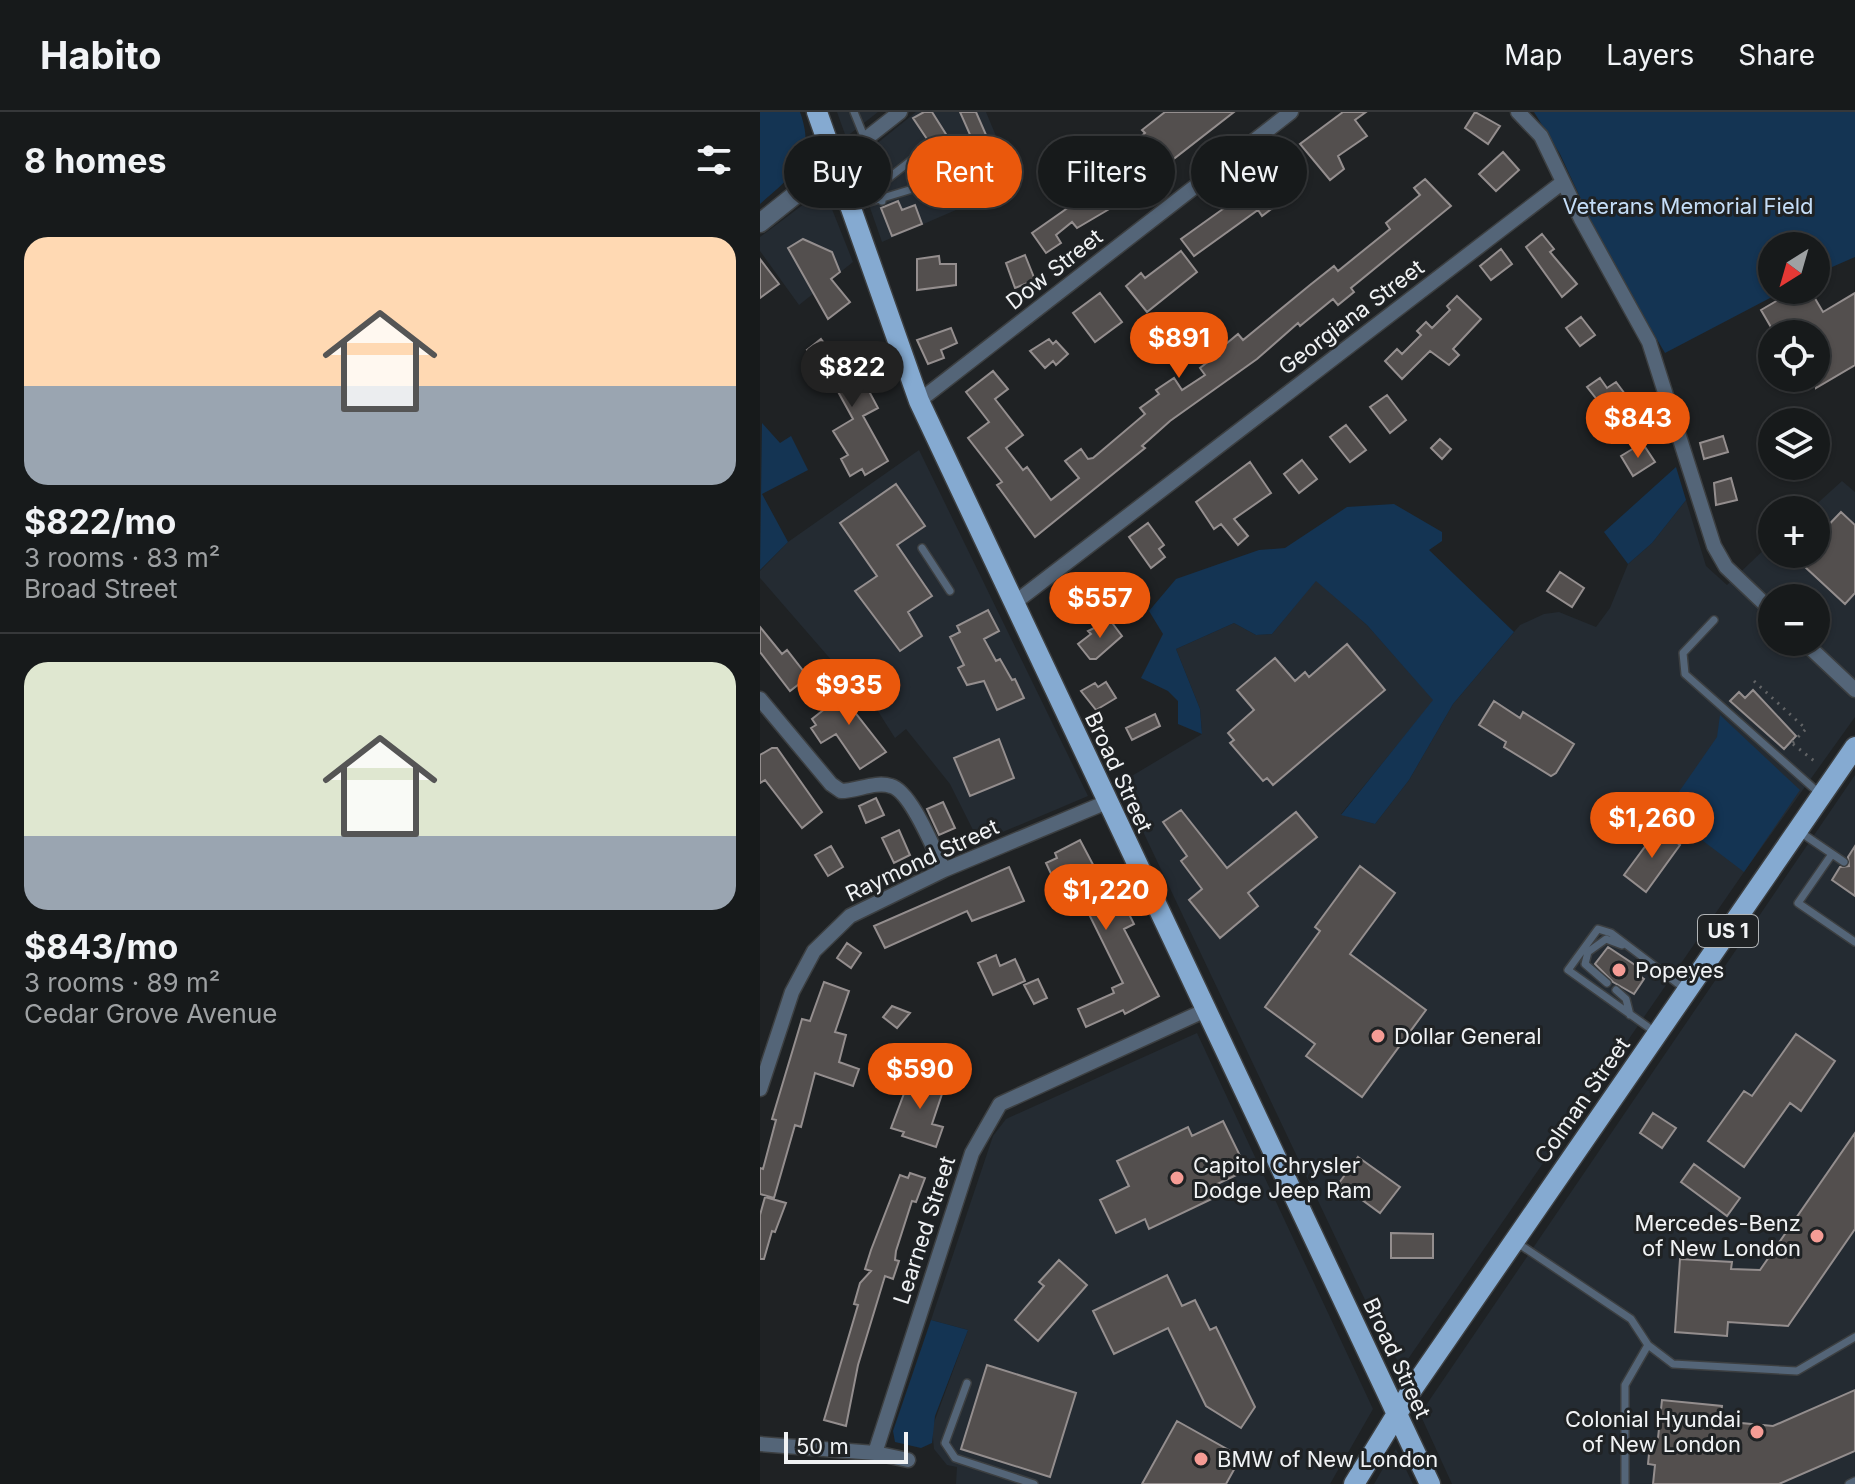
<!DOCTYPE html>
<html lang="en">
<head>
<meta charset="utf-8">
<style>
  body { margin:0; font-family:Inter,sans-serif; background:#202324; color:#f1f3f6; height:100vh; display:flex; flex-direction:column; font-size:30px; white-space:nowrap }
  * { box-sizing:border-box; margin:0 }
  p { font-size:26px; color:#9ea1a3 }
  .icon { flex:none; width:44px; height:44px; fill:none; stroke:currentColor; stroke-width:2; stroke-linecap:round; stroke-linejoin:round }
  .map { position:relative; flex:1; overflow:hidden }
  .sheet { display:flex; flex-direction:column; background:#171a1b; width:760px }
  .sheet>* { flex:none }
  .hud { position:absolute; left:24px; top:24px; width:760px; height:72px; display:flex; gap:16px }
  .needle { width:52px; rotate:217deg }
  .fabs { position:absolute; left:998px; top:120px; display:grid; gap:16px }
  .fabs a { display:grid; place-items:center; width:72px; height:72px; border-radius:50%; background:#171a1b; box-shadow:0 2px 6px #0004,0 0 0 2px #36383a; font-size:40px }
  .scale { position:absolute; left:24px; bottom:20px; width:124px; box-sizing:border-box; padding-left:8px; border:4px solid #f0f2f4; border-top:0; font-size:22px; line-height:28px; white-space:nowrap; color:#f0f2f4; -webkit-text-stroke:6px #1f2224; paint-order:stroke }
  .price { position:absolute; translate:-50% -68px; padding:0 18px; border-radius:28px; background:#ea580c; color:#fff; font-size:26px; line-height:52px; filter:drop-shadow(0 2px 4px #0008) }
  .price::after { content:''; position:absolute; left:50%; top:48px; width:24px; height:18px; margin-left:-12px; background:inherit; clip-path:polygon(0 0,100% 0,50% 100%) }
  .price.selected { background:#222; color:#fff }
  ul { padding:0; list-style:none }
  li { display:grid; align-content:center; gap:16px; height:424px; padding:0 24px }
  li+li { border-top:2px solid #36383a }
  li span { display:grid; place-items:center; height:248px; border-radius:24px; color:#555 }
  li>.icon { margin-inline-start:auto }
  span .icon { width:144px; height:144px; fill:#fffc; stroke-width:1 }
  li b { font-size:34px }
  h2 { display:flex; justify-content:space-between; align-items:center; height:96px; padding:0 24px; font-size:34px }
  .tag { padding:0 28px; border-radius:36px; background:#171a1b; box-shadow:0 2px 6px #0004,0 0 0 2px #36383a; font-size:28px; line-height:72px }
  .tag.selected { background:#ea580c; color:#fff }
  header { display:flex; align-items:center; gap:48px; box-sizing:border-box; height:112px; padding:0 40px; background:#171a1b; border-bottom:2px solid #36383a }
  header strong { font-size:38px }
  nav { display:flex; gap:44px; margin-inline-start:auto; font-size:28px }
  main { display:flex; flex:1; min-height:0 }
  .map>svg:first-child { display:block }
  .built { fill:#242b32; fill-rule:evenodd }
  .green { fill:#143453 }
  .building { fill:#534f4e; stroke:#948e8e; stroke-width:2 }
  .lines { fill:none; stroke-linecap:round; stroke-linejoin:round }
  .service-casing { stroke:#3c3f41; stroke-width:10 }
  .minor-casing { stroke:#3c3f41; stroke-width:17 }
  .tertiary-casing { stroke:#3c3f41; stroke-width:21 }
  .primary-casing { stroke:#3c3f41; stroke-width:23 }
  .path { stroke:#626466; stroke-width:3; stroke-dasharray:2 6; stroke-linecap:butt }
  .service { stroke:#546578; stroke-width:7 }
  .minor { stroke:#546578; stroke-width:14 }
  .tertiary { stroke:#546578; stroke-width:18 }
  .primary { stroke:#85aad1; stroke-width:20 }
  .poi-dot { fill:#f59c95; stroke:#1f2224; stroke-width:3 }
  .labels { text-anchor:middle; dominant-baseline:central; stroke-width:6; stroke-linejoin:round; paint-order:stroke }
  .shield { fill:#1f2224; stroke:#b1b4b6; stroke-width:2 }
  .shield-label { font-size:20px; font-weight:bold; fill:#f0f2f4 }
  .park-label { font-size:22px; fill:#c5def8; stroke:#1f2224 }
  .street-label { font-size:22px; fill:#f0f2f4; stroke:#1f2224 }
  .poi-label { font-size:22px; fill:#f0f2f4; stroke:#1f2224; text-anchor:start }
</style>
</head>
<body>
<header>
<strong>Habito</strong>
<nav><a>Map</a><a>Layers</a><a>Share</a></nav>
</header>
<main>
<section class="sheet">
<h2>8 homes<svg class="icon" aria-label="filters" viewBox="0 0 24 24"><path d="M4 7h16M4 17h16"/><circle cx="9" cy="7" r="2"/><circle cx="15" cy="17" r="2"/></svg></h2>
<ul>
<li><span style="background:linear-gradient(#ffd9b3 60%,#9aa5b1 0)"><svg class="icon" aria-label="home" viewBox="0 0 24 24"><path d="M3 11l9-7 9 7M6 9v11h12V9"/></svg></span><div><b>$822/mo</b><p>3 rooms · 83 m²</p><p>Broad Street</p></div></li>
<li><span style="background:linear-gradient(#dfe7d0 70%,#9aa5b1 0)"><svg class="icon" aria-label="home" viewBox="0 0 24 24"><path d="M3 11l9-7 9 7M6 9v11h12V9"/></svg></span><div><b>$843/mo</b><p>3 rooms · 89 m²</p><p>Cedar Grove Avenue</p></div></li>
</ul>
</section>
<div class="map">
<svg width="1095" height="1372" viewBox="0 0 1095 1372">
  <rect width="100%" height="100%" fill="#1f2224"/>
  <!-- built -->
  <path class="built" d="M77,0H118L86,25Z
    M156,0H226L256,72L122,130L94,50Z
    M64,77L93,150L39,193L0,139V125Z
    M159,338L328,684L219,730L190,672L146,617L135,626L100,571L93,573L0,466V459L28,430Z
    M1082,369L1095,380V605L984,760L648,1247L640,1252L625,1230L360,671L442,622L440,597L416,537L474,511L496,523L512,522L556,468L607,513L674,588L581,702L615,712L649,668L693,592L760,513L784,502L799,500L836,515L850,496L868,452L892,431L926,388L946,454L967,473L1012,430V442H1056V398H1050ZM1012,486H1056V530H1012Z
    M1095,663V1372H692L660,1302Z
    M437,921L613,1297L570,1372H196L197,1355L187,1353L174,1337L172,1316L208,1218L171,1208L233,1024L246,1007Z
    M636,1337L653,1372H614L625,1353Z"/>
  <!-- green -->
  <path class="green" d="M0,0H40C57,47 33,63 0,92Z
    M774,0H1095V145L1056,162V134H1012V178H1025L905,241L845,139L800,42Z
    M2,311L20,331L31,324L48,358L2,382L28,430L0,458Z
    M916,355L926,388L892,431L868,452L844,420Z
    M634,392L682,420V429L669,438L754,520L693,592L649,668L615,712L581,703L673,588L607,513L556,469L512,522L496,523L474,511L416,537L440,597L442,622L418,612V589L408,579L381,566L403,522L389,499L416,467L499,438L525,436L587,395Z
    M960,603L1040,678L984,760L905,700L957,625Z
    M171,1208L208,1218L175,1304L172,1331L161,1336L135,1330L133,1319Z"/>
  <!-- building -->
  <path class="building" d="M164,0H172L189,27L173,36L153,6Z
    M200,0H216L247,71L234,77Z
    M405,0H474L411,49L406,43L363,79L367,84L351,96L317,116L312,110L296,123L301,131L286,141L272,121L336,76L331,70L358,49L355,46L385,21L382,18Z
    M583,0H606L595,8L607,24L578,44L584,57L570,68L540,32Z
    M715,0L740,14L728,32L705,16Z
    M743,40L759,58L736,79L719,62Z
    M516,59L533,81L502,104L498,98L434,144L421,127Z
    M665,67L691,94L591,176L594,180L578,193L573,187L540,214L538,211L497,247L410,309L382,334L385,336L275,425L237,373L242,370L208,326L229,310L206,280L233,259L248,277L235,287L263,323L246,336L263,358L267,355L291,388L319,366L305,349L321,337L328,347L333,346L385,302L380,296L399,282L396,278L414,266L422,278L445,263L440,256L463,238L461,236L478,222L483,228L550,173L574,154L578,159L630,117L626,111L660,83L654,76Z
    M138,89L142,98L155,93L162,112L132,124L121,96Z
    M782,122L794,137L790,140L817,172L802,185L766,135Z
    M43,127L72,140L80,160L71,167L90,190L68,207L28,136Z
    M741,137L752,152L731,168L720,154Z
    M421,139L437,160L387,200L366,174L381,161L385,166Z
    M265,143L275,168L255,176L246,151Z
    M179,144L180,152H196V173L157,178V147Z
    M0,147L19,172L0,186Z
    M1035,178H1050L1063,200L1095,181V253L1056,276V222H1015L1001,198Z
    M340,181L362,210L335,230L313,201Z
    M697,184L721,207L693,237L699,243L689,253L670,239L642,267L625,249L637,237L642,242L661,223L657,219L666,210L672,216L690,198L687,194Z
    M821,205L835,223L820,234L806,216Z
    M191,216L197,231L181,238L184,246L168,252L157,228Z
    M61,227L76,246L90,237L107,266L103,268L118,296L103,304L128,349L105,363L102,357L90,364L81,347L88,343L73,319L93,307L65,256L62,258L47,238Z
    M289,227L293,232L296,229L308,242L296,253L293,249L285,256L270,239Z
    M840,266L847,276L856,270L868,286L853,297L856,301L845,309L834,293L838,289L827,275Z
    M627,283L646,308L630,321L610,295Z
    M586,313L606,338L590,350L570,325Z
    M963,324L968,340L944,347L940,331Z
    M680,327L691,337L682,347L671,336Z
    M879,333L882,337L885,335L895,350L873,364L861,344Z
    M542,348L557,367L539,381L524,362Z
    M490,350L511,381L474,407L488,424L478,433L461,412L454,417L436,390Z
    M971,366L977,388L956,393L954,371Z
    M136,372L165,414L137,433L172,484L148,500L162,524L140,539L95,479L117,464L80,411Z
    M1081,400L1095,413V481L1085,492L1031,442H1056V426Z
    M388,411L404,433L399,437L405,445L391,456L369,425Z
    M800,460L824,476L812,495L787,479Z
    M228,498L239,519L224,527L236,549L240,547L252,568L255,567L264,586L237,598L224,569L207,573L198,556L204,553L190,525L200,520L197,514Z
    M350,508L362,524L336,547H330L318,532L331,522L328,519Z
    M0,515L22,542L27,538L48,565L30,579L0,540Z
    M587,532L625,578L513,673L507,666L503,669L470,631L474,628L468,621L494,598L477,578L515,546L535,569L545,560L549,565Z
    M99,570L111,589L94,599L126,640L100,657L76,622L61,631L51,616L56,613L52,607Z
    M346,570L356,586L336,598L321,579L335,571L338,575Z
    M993,578L1036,624L1024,637L970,589L979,580L985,586Z
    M734,589L760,606L763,600L814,632L796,661L791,664L744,635L746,630L719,613Z
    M395,602L400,614L372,628L366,616Z
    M239,627L254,666L210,684L194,646Z
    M12,636H17L62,700L42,716L5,668L0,671V643Z
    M116,686L124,703L106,711L99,694Z
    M183,690L195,716L179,723L167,697Z
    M421,698L467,756L536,700L557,725L488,781L498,794L460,826L429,788L442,777L421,749L427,744L403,710Z
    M898,717L920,733L886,780L864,763Z
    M139,718L150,743L134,751L122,726Z
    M320,728L339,764L351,758L361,776L357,778L374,812L364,817L399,884L365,902L363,898L326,915L318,897L354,881L352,876L363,871L325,794L319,797L300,760L292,764L286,751L297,746L295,741Z
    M71,734L83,755L68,764L55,743Z
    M1095,734V784L1072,768L1080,755L1089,754L1088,745Z
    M600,754L635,781L590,842L666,898L602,985L546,944L555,932L505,895L560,819L555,815Z
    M249,755L264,789L212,809L207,799L125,836L114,814Z
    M87,831L101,841L91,856L77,846Z
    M848,835L884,859L880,864L884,867L874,882L853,870L835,852Z
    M236,843L240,854L255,847L265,869L233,883L218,851Z
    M278,867L287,886L274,892L264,873Z
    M64,870L89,879L75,920L86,923L79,950L99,957L93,974L55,961L41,1015L35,1013L14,1086L0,1082V1056L3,1057L16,1008L12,1007L42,907L50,909Z
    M132,894L150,901L137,916L123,905Z
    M1036,922L1075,949L1041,999L1030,991L984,1055L948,1029L984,979L992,984Z
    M151,963L185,973L172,1012L183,1015L176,1035L142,1024L144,1020L131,1016Z
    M893,1001L916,1016L902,1036L880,1021Z
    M463,1009L487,1058L453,1074L458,1084L389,1117L385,1107L356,1121L340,1088L369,1074L357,1049L428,1015L432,1024Z
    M1095,1021V1117L1028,1214L968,1210L967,1224L915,1220L920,1147L972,1150L971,1157L1000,1158Z
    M598,1045L640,1075L620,1101L579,1071Z
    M934,1052L980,1086L967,1104L921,1070Z
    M150,1061L165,1066L156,1090L152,1089L136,1139L135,1148L139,1149L133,1167L125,1164L98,1253L86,1314L64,1308L98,1193L94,1192L100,1171L111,1159L105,1157L111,1138L140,1063L148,1066Z
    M5,1085L26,1091L15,1120L12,1119L4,1147H0V1103Z
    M631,1121L673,1122V1146H631Z
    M299,1148L327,1173L278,1229L255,1208L284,1174L279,1170Z
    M407,1163L422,1194L435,1188L450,1218L456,1215L495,1295L481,1316L446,1294L408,1216L354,1242L333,1199Z
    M227,1253L316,1281L290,1365L201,1337Z
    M1095,1278V1339L1019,1372H893L895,1353L888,1352L890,1332L898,1326L902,1288L962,1294L960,1309L1013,1314Z
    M417,1309L481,1345L466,1372H382Z"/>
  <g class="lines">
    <!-- service casing -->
    <g class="service-casing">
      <path id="service" d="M94,0L105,27
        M122,89L121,72L167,36
        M93,95L202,62
        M162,436L190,479
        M954,508L923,541L925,562L1059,681
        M1040,720L1084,750
        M1072,742L1038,791L1095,830
        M847,871L825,852L828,840L846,827L862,833
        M856,878L866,887L870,903
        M895,920L808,858L838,817L851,821L925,877
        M756,1130L871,1207L888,1233L913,1252L1037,1259L1095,1225
        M207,1271L185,1331L195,1346L274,1372
        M865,1372V1273L888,1233
        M1089,1372L1095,1369"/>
    </g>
    <!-- minor casing -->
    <g class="minor-casing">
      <path id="minor" d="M758,0L781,24L821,107L889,230L954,434L966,455L1012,499
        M75,51L140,0
        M159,289L531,0
        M253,492L803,70
        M1044,530L1095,578
        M0,587L71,672L81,679C97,679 115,669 131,674C151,679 174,738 184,758
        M0,977L32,880L54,839L90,804L184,758L347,690
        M0,1332L115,1341L148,1348
        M115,1341L212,1041L240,992L446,898"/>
    </g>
    <!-- tertiary casing -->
    <g class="tertiary-casing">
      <path id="tertiary" d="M0,111L75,51"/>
    </g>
    <!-- primary casing -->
    <g class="primary-casing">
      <path id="primary" d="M57,0L159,289L670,1372
        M594,1372L651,1279L1095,635"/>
    </g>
    <!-- path -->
    <path class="path" d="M994,569L1046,617L1032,631
      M1033,632L1058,652"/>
    <!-- service -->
    <use href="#service" class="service"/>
    <!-- minor -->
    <use href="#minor" class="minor"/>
    <!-- tertiary -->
    <use href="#tertiary" class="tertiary"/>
    <!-- primary -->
    <use href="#primary" class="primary"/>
  </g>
  <!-- markers -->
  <g class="poi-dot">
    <circle cx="859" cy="858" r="8"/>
    <circle cx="618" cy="924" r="8"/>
    <circle cx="417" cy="1066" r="8"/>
    <circle cx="1057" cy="1124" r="8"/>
    <circle cx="997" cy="1320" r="8"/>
    <circle cx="441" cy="1347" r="8"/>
  </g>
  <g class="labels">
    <!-- shield labels -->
    <rect class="shield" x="938" y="803" width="60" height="32" rx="6"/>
    <g class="shield-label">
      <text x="968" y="819">US 1</text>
    </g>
    <!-- park labels -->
    <g class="park-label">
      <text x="928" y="94">Veterans Memorial Field</text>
    </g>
    <!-- street labels -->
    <g class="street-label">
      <text transform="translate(294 157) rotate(-38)">Dow Street</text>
      <text transform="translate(591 205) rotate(-37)">Georgiana Street</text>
      <text transform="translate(359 660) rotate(65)">Broad Street</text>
      <text transform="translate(162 748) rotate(-25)">Raymond Street</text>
      <text transform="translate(822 988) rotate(-55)">Colman Street</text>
      <text transform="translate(164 1118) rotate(-72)">Learned Street</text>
      <text transform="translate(637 1246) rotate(65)">Broad Street</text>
    </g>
    <!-- poi labels -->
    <g class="poi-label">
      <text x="875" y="858">Popeyes</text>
      <text x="634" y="924">Dollar General</text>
      <text x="433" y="1053">Capitol Chrysler<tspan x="433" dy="25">Dodge Jeep Ram</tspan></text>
      <text x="1041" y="1111" text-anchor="end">Mercedes-Benz<tspan x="1041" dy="25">of New London</tspan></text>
      <text x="981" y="1307" text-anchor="end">Colonial Hyundai<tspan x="981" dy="25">of New London</tspan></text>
      <text x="457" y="1347">BMW of New London</text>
    </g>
  </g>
</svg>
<div class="fabs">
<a><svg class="needle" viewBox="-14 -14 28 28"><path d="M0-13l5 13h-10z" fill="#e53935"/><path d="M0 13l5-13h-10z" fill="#9ea1a3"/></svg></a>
<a><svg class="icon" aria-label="locate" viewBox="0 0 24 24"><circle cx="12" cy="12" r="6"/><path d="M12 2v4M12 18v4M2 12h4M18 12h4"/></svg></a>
<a><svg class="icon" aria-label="layers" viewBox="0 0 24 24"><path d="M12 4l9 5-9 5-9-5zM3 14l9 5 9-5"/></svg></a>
<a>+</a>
<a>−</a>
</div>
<div class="scale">50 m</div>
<b class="price" style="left:419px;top:268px">$891</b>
<b class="price selected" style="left:92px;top:297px">$822</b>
<b class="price" style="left:878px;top:348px">$843</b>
<b class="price" style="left:340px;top:528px">$557</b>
<b class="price" style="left:89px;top:615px">$935</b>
<b class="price" style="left:892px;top:748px">$1,260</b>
<b class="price" style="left:346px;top:820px">$1,220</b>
<b class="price" style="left:160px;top:999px">$590</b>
<div class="hud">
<a class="tag">Buy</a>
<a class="tag selected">Rent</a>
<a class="tag">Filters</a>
<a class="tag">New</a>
</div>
</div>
</main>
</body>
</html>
